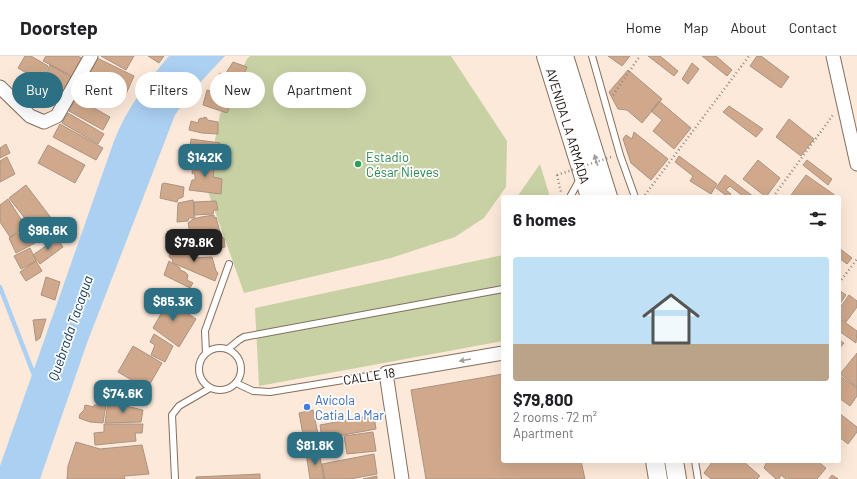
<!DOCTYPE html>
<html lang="en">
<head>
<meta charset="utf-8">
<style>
  body { margin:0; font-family:Barlow,sans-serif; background:#f6f6f6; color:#202124; height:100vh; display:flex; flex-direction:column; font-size:15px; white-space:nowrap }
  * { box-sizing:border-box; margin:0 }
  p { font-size:13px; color:#757577 }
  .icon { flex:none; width:22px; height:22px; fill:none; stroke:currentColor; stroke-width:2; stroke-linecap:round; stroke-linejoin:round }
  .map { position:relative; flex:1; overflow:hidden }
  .panel { position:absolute; left:501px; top:139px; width:340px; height:268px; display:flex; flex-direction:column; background:#fff; border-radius:4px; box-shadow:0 4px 16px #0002 }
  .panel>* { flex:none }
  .banner { position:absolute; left:12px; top:16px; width:380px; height:36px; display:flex; gap:8px }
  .price { position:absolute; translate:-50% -34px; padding:0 9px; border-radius:8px; background:#2e7083; color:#fff; font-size:13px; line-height:26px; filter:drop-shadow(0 1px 2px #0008) }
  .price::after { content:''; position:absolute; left:50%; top:24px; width:12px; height:9px; margin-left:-6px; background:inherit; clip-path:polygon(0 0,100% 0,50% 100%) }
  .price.selected { background:#222; color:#fff }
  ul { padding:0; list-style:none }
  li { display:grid; align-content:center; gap:8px; height:212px; padding:0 12px }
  li span { display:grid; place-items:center; height:124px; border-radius:4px; color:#555 }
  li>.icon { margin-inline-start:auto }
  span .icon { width:72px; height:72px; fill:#fffc; stroke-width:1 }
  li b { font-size:17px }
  h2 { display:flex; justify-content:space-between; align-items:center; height:48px; padding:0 12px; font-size:17px }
  .pill { padding:0 14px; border-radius:18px; background:#fff; box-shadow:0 4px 16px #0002; font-size:14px; line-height:36px }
  .pill.selected { background:#2e7083; color:#fff }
  header { display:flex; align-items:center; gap:24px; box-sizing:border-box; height:56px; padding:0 20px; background:#fff; border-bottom:1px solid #e0e0e0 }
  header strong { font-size:19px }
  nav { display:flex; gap:22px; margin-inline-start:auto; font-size:14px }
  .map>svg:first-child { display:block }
  .green { fill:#c8d1a4 }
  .water { fill:#acd0f2 }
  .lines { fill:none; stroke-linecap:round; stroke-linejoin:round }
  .stream { stroke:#acd0f2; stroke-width:4.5 }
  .building { fill:#d0a88b; stroke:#ab9382 }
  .service-casing { stroke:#846e5d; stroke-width:8 }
  .minor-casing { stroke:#846e5d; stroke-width:15 }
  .secondary-casing { stroke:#846e5d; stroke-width:20 }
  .path { stroke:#95877b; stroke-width:2.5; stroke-dasharray:1 3; stroke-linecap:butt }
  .service { stroke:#fff; stroke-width:6 }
  .minor { stroke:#fff; stroke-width:13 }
  .secondary { stroke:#fff; stroke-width:18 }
  .path-bridge { stroke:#95877b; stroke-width:2.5; stroke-dasharray:1 3; stroke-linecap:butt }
  .oneway { fill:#a09d9b }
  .leisure-dot { fill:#2e9e5b; stroke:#fff; stroke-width:1.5 }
  .shop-dot { fill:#3f7fe0; stroke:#fff; stroke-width:1.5 }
  .labels { text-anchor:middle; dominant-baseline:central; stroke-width:3.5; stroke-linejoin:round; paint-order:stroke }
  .street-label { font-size:13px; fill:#120a05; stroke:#fff }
  .leisure-label { font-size:13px; fill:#27864d; stroke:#fff; text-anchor:start }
  .shop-label { font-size:13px; fill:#366cbe; stroke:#fff; text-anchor:start }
  .water-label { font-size:14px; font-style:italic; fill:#0e3758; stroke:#fff }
</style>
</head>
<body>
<header>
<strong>Doorstep</strong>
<nav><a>Home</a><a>Map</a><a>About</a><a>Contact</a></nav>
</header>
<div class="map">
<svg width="857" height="423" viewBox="0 0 857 423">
  <rect width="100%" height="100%" fill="#fde9d9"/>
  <!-- green -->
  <path class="green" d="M250,0H451L507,85L506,131L484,162L455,181L391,202L244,237L206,130L220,58L247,3Z
    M540,108L550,141H517Z
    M503,199V285L259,330L255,252Z"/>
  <!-- water -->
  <path class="water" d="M169,0H225C207,19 189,37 175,59L87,287L40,423H0V410L114,85C127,52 146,27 169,0Z"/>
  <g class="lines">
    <!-- stream -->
    <path class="stream" d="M0,231L34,319"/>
  </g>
  <!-- building -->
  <path class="building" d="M25,0H31L48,10L40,25L18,12Z
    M46,0H78L83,3L74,21L43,5Z
    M101,0H134L126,14Z
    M148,0H164L159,7Z
    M608,0H630L622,10Z
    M648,0H660L678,15L674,20Z
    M702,0H716L732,14L727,20Z
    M757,0H761L789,21L781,32L750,10Z
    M95,1L134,20L126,38L87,18Z
    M233,6L247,11L241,25L226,17Z
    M692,7L699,13L688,28L682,23Z
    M50,9L75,23L66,40L41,27Z
    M628,14L662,43L642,67L627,54L618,53L609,36Z
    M220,17L237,29L232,43L221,38V35L219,33L213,32Z
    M87,20L107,31L97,49L77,39Z
    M207,34L217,37L216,40L225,43L224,45L229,47L227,51L229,53L227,57L203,49Z
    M76,42L110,61L103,74L69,55Z
    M659,45L691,72L674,93L653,75L662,64L651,55Z
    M729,50L763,73L756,81L723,56Z
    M68,57L104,78L98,88L62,67Z
    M204,61L207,62V64L218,66V78L202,77L189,74L191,65L198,67L199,63L201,62L203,63Z
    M789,63L814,83L801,100L776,81Z
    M60,68L103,92L96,104L53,81Z
    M634,76L668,103L651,124L631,107L623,83L626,79L632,83Z
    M191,83L220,87V100L189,97Z
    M6,88L10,97L0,102V92Z
    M48,89L85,109L75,127L38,107Z
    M679,100L717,128L711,138L690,125L693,120L675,106Z
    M7,101L15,118L0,126V105Z
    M758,104L780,122L766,141L743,123Z
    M807,104L832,123L828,129L803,109Z
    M195,105L215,107L213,121L222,123L221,138L189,134L192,124H195V120L194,117L192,118L193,106Z
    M725,119L754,141H744L730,130L726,134L731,138L728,141L716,132Z
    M806,119L836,140L835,141H794L791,139Z
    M164,127L184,131L183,141L178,143L177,146L160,142L162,128Z
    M26,129L58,171L42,184L9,142Z
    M8,143L26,171L10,181L0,166V149Z
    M193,144L195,162H189L188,165L177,166L178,147Z
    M216,145L218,154H214L213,158L194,159V146Z
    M214,159V162L216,161L221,180L224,182L225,191L197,198L195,187L192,188L188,167L193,163L201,161Z
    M27,173L35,187L16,197L9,182Z
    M57,182L63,191L40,208L33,199Z
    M30,192L36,205L21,213L14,200Z
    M174,192L191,193V200L192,202L212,201L216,215L218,217L215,225L173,207L172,202H170L169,200L172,193Z
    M839,192L852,202L847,208L839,202Z
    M36,205L42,215L26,225L20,216Z
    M169,205L180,212V214L185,216L188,219L187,224L193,227L190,232L164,219Z
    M46,221L60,226L55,244L41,239Z
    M839,234L846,239L839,249Z
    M849,239L857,245V251L846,266L839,260V253Z
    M161,241H163L196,263L179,291L153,272L162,256L156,252Z
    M839,262L857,275L856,287L839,275Z
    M46,263L40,282L36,285L33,264Z
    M154,278L173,290L165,306L151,299L155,289L150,286Z
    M839,284L844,287L839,293Z
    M133,290L162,307L147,333L118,316Z
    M857,297V331L840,318Z
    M503,318V405H581L585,423H426L411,334Z
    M840,320L857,332V340L850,350L839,342V322Z
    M140,330L149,335L144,344L136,339Z
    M108,346L143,354L141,366L105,367Z
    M85,349L94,351V349H106L103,367L90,366L79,362L80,358L84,354Z
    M313,354L321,392L306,395L299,357Z
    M839,357L857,371V376L848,388L839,381Z
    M374,359L376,373L322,383L320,369Z
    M104,368H143L142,377H135L136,385L95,389L94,377L104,376Z
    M373,376L376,395L347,398L344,380Z
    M76,386L100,393L142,389L149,418L124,420L125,423H67L68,410Z
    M319,395L324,423H310L306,397Z
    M374,398L377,418L350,423H325L322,408Z
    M713,405H743L760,420L757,423H711L704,417Z
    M767,405H817L826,412L817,423H786L781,419L779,423H776L764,412Z
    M260,418V423H196V421Z
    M832,419L838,423H829Z
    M377,420V423H363Z"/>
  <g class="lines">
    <!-- service casing -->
    <g class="service-casing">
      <path id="service" d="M592,0L620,99L635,141
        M570,141L580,123
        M199 313a21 21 0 1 1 42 0a21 21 0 1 1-42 0Z
        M228,293L239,284L244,281L503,233
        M206,297L205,275L229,208
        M236,327L253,335L270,336L386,317
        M695,405L698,423
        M175,423L172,359L179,350L210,332"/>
    </g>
    <!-- minor casing -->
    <g class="minor-casing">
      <path id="minor" d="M833,0L857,108
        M0,31L30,60L44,66L57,60L91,0
        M402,423L386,317L503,297"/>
    </g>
    <!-- secondary casing -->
    <g class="secondary-casing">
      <path id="secondary" d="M546,0L590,141
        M564,0L608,141
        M655,405L658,423
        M674,405L677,423"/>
    </g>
    <!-- path -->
    <path class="path" d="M613,39L640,0
      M557,119L561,136
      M645,139L749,0
      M773,141L833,59
      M839,227L857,203"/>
    <!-- service -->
    <use href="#service" class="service"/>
    <!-- minor -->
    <use href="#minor" class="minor"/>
    <!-- secondary -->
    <use href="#secondary" class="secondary"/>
    <!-- path-bridge -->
    <path class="path-bridge" d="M557,119L611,101"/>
  </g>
  <!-- one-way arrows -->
  <defs><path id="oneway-solid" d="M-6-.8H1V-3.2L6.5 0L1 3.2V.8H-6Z"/></defs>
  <g class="oneway">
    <use href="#oneway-solid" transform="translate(596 104) rotate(-107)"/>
    <use href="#oneway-solid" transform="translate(465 304) rotate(170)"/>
  </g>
  <!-- markers -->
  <circle class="leisure-dot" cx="358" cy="108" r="4"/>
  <circle class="shop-dot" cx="307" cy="351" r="4"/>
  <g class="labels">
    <!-- street labels -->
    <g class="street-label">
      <text transform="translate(568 70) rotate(73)">AVENIDA LA ARMADA</text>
      <text transform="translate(369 320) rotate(-9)">CALLE 18</text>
    </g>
    <!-- leisure labels -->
    <g class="leisure-label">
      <text x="366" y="101">Estadio<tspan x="366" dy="15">César Nieves</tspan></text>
    </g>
    <!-- shop labels -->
    <g class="shop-label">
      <text x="315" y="344">Avícola<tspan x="315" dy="15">Catia La Mar</tspan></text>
    </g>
    <!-- water labels -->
    <g class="water-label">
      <text transform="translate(70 272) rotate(-71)">Quebrada Tacagua</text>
    </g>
  </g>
</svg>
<b class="price" style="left:205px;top:122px">$142K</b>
<b class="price" style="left:48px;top:195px">$96.6K</b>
<b class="price selected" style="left:194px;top:207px">$79.8K</b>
<b class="price" style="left:173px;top:266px">$85.3K</b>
<b class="price" style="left:123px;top:358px">$74.6K</b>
<b class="price" style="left:315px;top:410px">$81.8K</b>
<div class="banner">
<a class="pill selected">Buy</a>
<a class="pill">Rent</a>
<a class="pill">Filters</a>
<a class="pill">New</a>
<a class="pill">Apartment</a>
</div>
<section class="panel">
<h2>6 homes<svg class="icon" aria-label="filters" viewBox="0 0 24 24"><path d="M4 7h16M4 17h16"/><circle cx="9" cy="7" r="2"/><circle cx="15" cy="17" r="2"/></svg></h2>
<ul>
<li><span style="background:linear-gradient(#bfe0f5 70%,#b9a48a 0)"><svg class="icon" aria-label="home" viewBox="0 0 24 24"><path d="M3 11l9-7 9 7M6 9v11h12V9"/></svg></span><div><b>$79,800</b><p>2 rooms · 72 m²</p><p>Apartment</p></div></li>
</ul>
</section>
</div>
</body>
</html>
